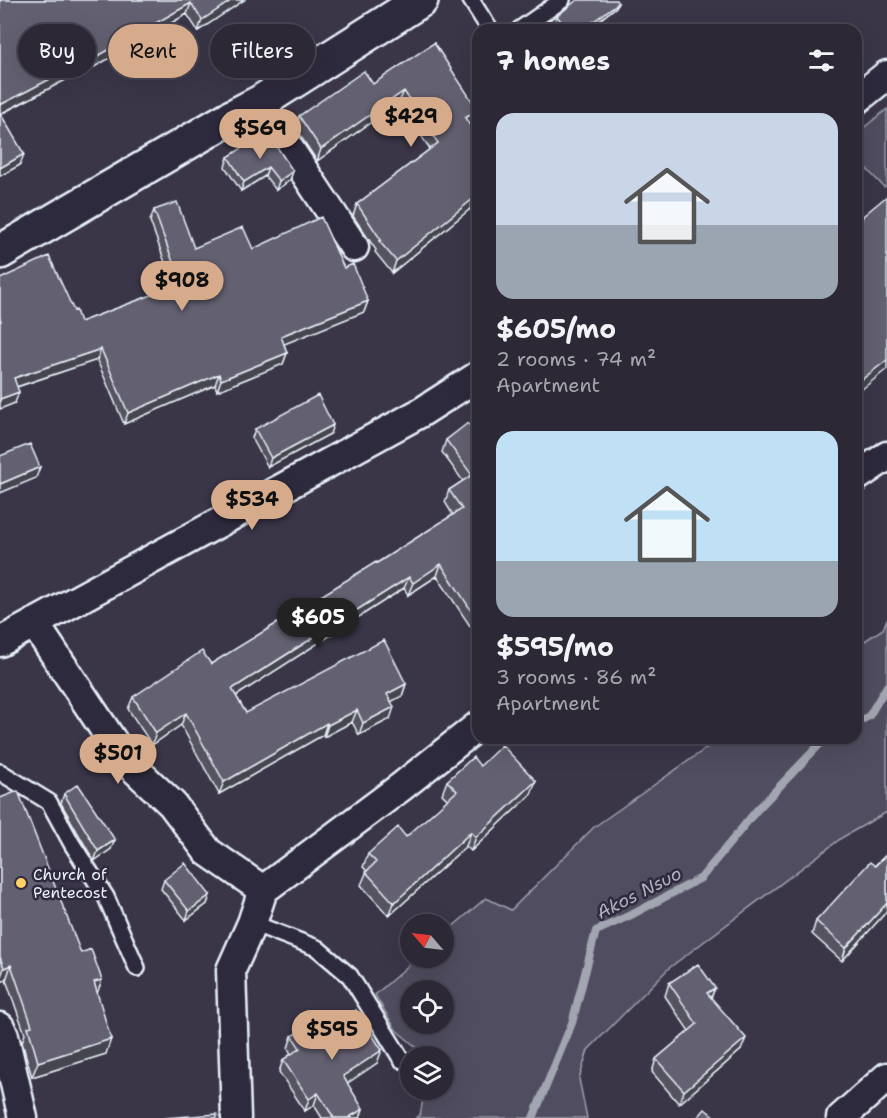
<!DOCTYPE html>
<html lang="en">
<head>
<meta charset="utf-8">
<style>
  body { margin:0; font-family:"Shantell Sans",sans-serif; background:#34303e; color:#f1f3f6; height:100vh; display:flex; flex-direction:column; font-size:22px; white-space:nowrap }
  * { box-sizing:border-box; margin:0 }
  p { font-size:20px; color:#a6a6ad }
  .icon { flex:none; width:33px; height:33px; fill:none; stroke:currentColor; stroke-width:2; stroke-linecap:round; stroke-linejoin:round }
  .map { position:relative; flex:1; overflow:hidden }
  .side { position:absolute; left:472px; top:24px; width:390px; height:720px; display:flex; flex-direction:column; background:#2c2836; border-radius:18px; box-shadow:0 6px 24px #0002,0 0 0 2px #484451 }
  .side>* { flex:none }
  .banner { position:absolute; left:18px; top:24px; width:364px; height:54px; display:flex; gap:12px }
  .needle { width:39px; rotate:298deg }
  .controls { position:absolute; left:400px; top:914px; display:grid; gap:12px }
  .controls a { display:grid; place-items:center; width:54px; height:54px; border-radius:50%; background:#2c2836; box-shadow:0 6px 24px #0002,0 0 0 2px #484451; font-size:30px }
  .price { position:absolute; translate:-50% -51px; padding:0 14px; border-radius:21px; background:#d6ab8b; color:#111; font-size:20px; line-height:39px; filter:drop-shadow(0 2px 3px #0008) }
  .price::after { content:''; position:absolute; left:50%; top:36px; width:18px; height:14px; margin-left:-9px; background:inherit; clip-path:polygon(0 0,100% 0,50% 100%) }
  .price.current { background:#222; color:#fff }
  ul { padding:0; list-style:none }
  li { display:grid; align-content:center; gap:12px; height:318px; padding:0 24px }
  li span { display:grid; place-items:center; height:186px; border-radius:18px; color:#555 }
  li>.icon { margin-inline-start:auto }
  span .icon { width:108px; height:108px; fill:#fffc; stroke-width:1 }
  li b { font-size:26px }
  h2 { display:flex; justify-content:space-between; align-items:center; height:72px; padding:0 24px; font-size:26px }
  .pill { padding:0 21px; border-radius:27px; background:#2c2836; box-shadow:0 6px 24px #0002,0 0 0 2px #484451; font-size:21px; line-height:54px }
  .pill.current { background:#d6ab8b; color:#111 }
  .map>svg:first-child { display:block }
  .green { fill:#504e5f; stroke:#9ca0ac; stroke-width:1.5; fill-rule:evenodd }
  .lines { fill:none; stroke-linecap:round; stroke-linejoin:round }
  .stream { stroke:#a2a6b1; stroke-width:8 }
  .lane-casing { stroke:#e8f1f8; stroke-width:20 }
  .street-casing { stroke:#e8f1f8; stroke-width:33 }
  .secondary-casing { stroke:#e8f1f8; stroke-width:38 }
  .lane { stroke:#2f2a3d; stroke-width:15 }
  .street { stroke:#2f2a3d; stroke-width:28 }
  .secondary { stroke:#2f2a3d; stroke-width:33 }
  .wall { fill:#555361; stroke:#e8f1f8; stroke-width:1.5 }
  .shaded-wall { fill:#45444f; stroke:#e8f1f8; stroke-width:1.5 }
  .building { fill:#636171; stroke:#e8f1f8; stroke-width:1.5 }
  .poi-dot { fill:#ffd166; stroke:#2f2a3d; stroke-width:2 }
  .labels { text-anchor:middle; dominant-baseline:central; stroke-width:5; stroke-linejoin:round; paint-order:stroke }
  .poi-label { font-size:16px; fill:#e8f1f8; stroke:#2f2a3d; text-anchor:start }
  .water-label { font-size:18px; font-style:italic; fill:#aeb2bd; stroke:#2f2a3d }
</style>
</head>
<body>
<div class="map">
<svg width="887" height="1118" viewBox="0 0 887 1118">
  <rect width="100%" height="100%" fill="#3a3648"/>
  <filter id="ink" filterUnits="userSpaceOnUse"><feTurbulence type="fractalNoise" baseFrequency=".0167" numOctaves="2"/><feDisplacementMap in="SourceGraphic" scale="12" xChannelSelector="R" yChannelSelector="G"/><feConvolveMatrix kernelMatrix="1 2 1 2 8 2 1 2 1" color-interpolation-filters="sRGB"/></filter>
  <g filter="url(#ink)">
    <!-- green -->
    <path class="green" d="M887,109V185L884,187L857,159L856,134Z
      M887,619V812L843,837L669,968L588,1050L579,1079L587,1118H416L420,1115L425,1089H444V1056H427L396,1030L375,995L418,957H444V934L486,898L511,910L594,827L721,738H856L857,646L883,629ZM411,990H444V1023H411Z"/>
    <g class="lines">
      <!-- stream -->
      <path class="stream" d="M856,723L869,716L887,686
        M533,1118L572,1023L596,931L633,914L701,878L756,811L820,744L830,738"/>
      <!-- lane casing -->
      <g class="lane-casing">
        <path id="lane" d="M471,0L490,30
          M519,30L562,0
          M0,772L49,802L72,844L106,897L137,968
          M252,923L317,948L350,976L402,1060"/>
      </g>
      <!-- street casing -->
      <g class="street-casing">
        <path id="street" d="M856,100L887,75
          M259,103L354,247
          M856,477L887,456
          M34,623L125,760L172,804L208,852L263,890
          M0,642L420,413L478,376
          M0,1027L4,1036L23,1118
          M236,1118L231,970L252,923L263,890L401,787L478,726
          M841,1118L887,1077"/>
      </g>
      <!-- secondary casing -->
      <g class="secondary-casing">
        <path id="secondary" d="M0,252L228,119L259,103L421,0"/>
      </g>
      <!-- lane -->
      <use href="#lane" class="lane"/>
      <!-- street -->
      <use href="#street" class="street"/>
      <!-- secondary -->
      <use href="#secondary" class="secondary"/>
    </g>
    <!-- wall -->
    <path class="wall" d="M0,0H244L198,31L187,14L94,67V65L1,114L20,165L0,176Z
      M618,3L616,7L587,30H562L555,20L557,16Z
      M434,43L474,122L469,124L478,137V211L474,214L470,209L392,273L375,252L376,250L353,216L357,204L430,149L399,102L317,161L295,128L299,116L373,84Z
      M260,146L293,171L290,180L276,190L265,176L241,191L225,167L228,157Z
      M154,210L194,248L253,249L344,268L368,301L364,312L284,344L287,353L283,364L217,391L215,385L124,424L97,360L17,387L15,403L0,409V279L80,322L174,287L150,221Z
      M863,216L862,389L856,394V234Z
      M255,429L330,434L268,467L252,438Z
      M478,438V634L476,635L437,576L408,595L404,588L236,696L246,713L406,684L402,696L391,701L390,719L359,735L352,722L324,737L323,735L219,794L181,725L152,745L128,709L133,697L211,664L377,563L453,515L445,502L449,490L463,481L442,452L446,440Z
      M480,766L536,781L531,794L471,851L466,846L389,916L361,885L367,871L363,867L368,854L406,837L448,800L442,794L447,781Z
      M64,794L111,849L94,861L61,803Z
      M0,798L81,953L97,993L106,1054L32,1077L22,1042L25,1034L6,980L0,982Z
      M887,854V911L842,961L812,934L816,921Z
      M164,880L210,895L207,904L186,920L161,889Z
      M669,983L715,988L711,998L741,1050L679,1104L652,1072L656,1059L689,1031L665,996Z
      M328,1029L377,1063L347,1083L360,1118H322L314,1105L305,1111L279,1072L283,1060L291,1054L288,1048L292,1036Z"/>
    <!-- shaded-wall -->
    <path class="shaded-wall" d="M232,0H244L198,31L202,20Z
      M191,3L187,14L94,67L98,56Z
      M618,3L616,7L587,30H582Z
      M98,54L94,65L0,114V105Z
      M404,91L399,102L317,161L321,149Z
      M478,110L474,122L461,130L465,118Z
      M24,154L20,165L0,176V168Z
      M268,167L265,176L241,191L244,182Z
      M293,171L290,180L276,190L279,181Z
      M474,198L470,209L392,273L396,261Z
      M478,203V211L474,214Z
      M368,301L364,312L277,347L281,336Z
      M101,349L97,360L10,389L14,378Z
      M287,353L283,364L217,391L221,380Z
      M887,360V369L856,394V384Z
      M219,374L215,385L124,424L128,413Z
      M19,392L15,403L0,409V399Z
      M333,425L330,434L268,467L271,458Z
      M40,467L36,478L0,493V484Z
      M441,564L437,576L408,595L413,583Z
      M409,577L404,588L228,701L232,689Z
      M406,684L402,696L383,706L387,694Z
      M394,707L390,719L359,735L363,723Z
      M357,710L352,722L324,737L328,725Z
      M186,713L181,725L152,745L156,733Z
      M327,723L323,735L219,794L224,782Z
      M536,781L531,794L471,851L476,837Z
      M471,832L466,846L389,916L394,903Z
      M115,840L111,849L94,861L98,851Z
      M210,895L207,904L186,920L189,911Z
      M887,903V911L842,961L846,948Z
      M11,965L6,980L0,982V979L4,968Z
      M102,980L97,994L94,982Z
      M715,988L710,1000L707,993Z
      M746,1038L741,1050L679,1104L684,1091Z
      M111,1039L106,1054L32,1077L38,1062Z
      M382,1050L377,1063L339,1089L343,1076Z
      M318,1093L314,1105L305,1111L309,1099Z
      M363,1109L360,1118H348Z"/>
    <!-- building -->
    <path class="building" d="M0,0H232L202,20L191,3L98,56V54L0,105Z
      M577,0H616L618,3L582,30H568L557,16Z
      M434,43L478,110L465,118L478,137V203L474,198L396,261L379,241L381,240L357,204L438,143L404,91L321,149L299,116L364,71L373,84Z
      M0,113L24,154L0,168Z
      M271,138L293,171L279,181L268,167L244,182L228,157L256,139L260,146Z
      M887,196V360L856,384V238L863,216Z
      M177,202L194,248L243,227L253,249L321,217L344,268L353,264L368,301L281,336L287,353L221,380L219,374L128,413L101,349L14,378L19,392L0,399V321H1L0,318V279L49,256L74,311L76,310L80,322L181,284L154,210Z
      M318,395L333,425L271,458L255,429Z
      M468,423L478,438V621L441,564L413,583L409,577L232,689L246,713L384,640L406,684L387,694L394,707L363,723L357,710L328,725L327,723L224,782L186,713L156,733L133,697L202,651L211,664L376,562L377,563L462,509L449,490L472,475L446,440Z
      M30,444L40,467L0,484V456Z
      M502,745L536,781L476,837L471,832L394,903L366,872L376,862L368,854L398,827L406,837L457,791L447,781L473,757L480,766Z
      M78,784L115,840L98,851L64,794Z
      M18,791L81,953L91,949L102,980L94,982L111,1039L38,1062L28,1027L32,1026L11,965L4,968L0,957V798Z
      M887,854V903L846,948L816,921L870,862L875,866Z
      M185,863L210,895L189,911L164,880Z
      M698,964L715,988L707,993L746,1038L684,1091L656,1059L697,1024L669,983Z
      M356,1010L382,1050L343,1076L363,1109L348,1118H334L318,1093L309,1099L283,1060L300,1048L292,1036L320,1018L328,1029Z
      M705,1109L716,1118H697Z
      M217,1114V1118H164Z"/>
  </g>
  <!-- markers -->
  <circle class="poi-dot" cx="21" cy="883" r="6"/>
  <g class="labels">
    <!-- poi labels -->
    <g class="poi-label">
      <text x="33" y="874">Church of<tspan x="33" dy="18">Pentecost</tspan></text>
    </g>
    <!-- water labels -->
    <g class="water-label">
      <text transform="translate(639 893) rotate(-27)">Akos Nsuo</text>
    </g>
  </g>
</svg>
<div class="controls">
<a><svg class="needle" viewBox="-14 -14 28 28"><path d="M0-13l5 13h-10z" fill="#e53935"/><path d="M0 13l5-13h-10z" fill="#a6a6ad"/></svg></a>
<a><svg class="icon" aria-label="locate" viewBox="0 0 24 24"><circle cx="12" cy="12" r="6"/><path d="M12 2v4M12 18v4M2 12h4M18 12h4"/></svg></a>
<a><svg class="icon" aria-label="layers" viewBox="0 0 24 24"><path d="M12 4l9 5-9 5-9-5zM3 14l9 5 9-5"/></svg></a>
</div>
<b class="price" style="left:411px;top:148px">$429</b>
<b class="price" style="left:260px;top:160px">$569</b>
<b class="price" style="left:182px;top:312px">$908</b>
<b class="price" style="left:252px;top:531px">$534</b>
<b class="price current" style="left:318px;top:649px">$605</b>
<b class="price" style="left:118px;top:785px">$501</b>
<b class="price" style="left:332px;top:1061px">$595</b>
<div class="banner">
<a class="pill">Buy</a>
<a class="pill current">Rent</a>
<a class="pill">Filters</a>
</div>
<section class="side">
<h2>7 homes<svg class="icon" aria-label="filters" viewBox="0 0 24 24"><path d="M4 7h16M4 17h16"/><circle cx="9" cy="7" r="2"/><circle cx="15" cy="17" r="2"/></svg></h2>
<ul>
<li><span style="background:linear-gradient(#c9d6e8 60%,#9aa5b1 0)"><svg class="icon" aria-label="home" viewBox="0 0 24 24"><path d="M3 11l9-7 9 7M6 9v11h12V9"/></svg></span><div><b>$605/mo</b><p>2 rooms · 74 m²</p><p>Apartment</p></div></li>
<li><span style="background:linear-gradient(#bfe0f5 70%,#9aa5b1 0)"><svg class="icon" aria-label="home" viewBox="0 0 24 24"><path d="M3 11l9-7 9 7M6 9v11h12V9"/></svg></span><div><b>$595/mo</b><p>3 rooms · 86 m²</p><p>Apartment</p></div></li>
</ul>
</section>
</div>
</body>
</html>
